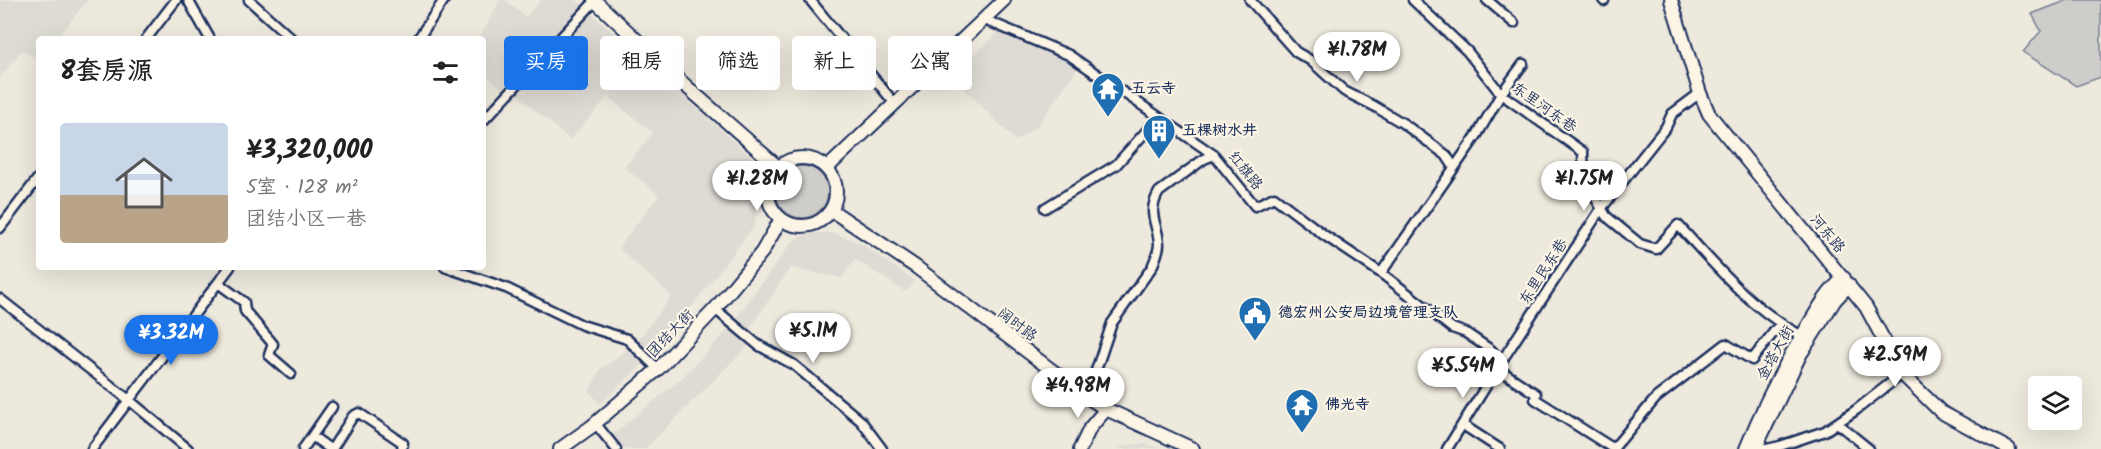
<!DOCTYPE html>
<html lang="zh">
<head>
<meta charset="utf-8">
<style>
  body { margin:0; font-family:Kalam,"LXGW WenKai TC",sans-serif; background:#f6f6f6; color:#222; height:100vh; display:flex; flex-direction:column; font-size:22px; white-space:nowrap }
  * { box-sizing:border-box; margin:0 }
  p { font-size:20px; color:#767676 }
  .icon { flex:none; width:33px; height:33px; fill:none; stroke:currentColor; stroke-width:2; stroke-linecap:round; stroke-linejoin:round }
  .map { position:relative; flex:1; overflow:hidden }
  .sheet { position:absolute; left:36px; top:36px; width:450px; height:234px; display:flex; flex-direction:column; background:#fff; border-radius:6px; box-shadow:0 6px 24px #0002 }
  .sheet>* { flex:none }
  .hud { position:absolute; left:504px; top:36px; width:570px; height:54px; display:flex; gap:12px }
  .controls { position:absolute; left:2028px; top:376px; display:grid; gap:12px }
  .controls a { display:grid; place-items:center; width:54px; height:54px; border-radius:6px; background:#fff; box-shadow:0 6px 24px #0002; font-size:30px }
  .price { position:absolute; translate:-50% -51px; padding:0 14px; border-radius:21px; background:#fff; color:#222; font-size:20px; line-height:39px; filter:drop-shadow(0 2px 3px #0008) }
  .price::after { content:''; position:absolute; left:50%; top:36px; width:18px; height:14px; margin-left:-9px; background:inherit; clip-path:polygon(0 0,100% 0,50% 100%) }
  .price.current { background:#1a73e8; color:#fff }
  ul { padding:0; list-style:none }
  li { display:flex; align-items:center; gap:18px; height:150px; padding:0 24px }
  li+li { border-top:2px solid #e0e0e0 }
  li span { display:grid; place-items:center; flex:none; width:168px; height:120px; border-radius:6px; color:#555 }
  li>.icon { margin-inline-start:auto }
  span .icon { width:72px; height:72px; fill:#fffc; stroke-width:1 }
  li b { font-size:26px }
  h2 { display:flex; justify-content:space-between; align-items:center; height:72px; padding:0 24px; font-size:26px }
  .pill { padding:0 21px; border-radius:6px; background:#fff; box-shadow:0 6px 24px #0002; font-size:21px; line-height:54px }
  .pill.current { background:#1a73e8; color:#fff }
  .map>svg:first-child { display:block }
  .built { fill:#dedbd4 }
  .green { fill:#cfcdca; stroke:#757e94; stroke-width:1.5 }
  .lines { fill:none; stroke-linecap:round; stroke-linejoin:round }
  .street-casing { stroke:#1b2f5e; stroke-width:13 }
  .secondary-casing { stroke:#1b2f5e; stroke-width:16 }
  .street { stroke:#fcf5e5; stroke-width:8 }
  .secondary { stroke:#fcf5e5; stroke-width:12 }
  .labels { text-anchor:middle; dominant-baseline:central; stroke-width:4.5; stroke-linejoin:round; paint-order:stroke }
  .poi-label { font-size:15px; font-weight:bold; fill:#1b2f5e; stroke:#fcf5e5; text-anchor:start }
  .street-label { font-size:15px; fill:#1b2f5e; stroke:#fcf5e5 }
</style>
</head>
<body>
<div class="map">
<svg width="2101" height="449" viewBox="0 0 2101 449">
  <rect width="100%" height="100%" fill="#eee9dd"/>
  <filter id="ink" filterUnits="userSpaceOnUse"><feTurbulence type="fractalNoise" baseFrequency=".0167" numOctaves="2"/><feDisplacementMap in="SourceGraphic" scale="12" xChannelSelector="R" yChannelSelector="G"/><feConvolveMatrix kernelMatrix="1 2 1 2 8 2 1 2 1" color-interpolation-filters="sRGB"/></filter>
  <g filter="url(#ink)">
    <!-- built -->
    <path class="built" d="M0,0H88L56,39H39L38,60L22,50L0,78Z
      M500,0H505L526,17L541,0H576L750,156L755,167L754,192L757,212L754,226L659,349L600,404L589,391L601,368L610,363L637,341L672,296L618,248L659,195L624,167L653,133L608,97L570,140L518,95L514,100L483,72V39H479Z
      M999,32L1079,66L1037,126L1016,141L950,75Z
      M811,233H831L845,237L860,243L915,281L906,292L855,259L842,278L790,268L745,336L752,342L645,449H623L611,436L681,379L724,334L792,242L801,236Z
      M1144,444L1159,448L1116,449L1127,445Z"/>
    <!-- green -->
    <path class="green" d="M2068,0H2101V77L2076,86L2023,52L2041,31L2032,14Z
      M776 192a26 26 0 1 1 52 0a26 26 0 1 1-52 0Z"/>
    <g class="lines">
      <!-- street casing -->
      <g class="street-casing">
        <path id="street" d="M188,0L210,39
          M249,0L292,39
          M810,0L895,104
          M1250,0L1296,52L1310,60L1344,91L1374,106L1404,124L1446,155L1454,167
          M1413,0L1467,51L1501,94L1583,152L1584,178L1606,216L1640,244L1656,249L1678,225C1717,267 1751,309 1802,336
          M1487,0L1514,23
          M1603,0L1604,1
          M983,19L1069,55L1214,155L1255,206L1274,197L1324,235L1381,273L1452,328L1466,333L1491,350L1501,362
          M146,39L176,0
          M418,39L444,0
          M483,121L595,1
          M1045,208L1116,165L1159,117
          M0,228L39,177
          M445,267L506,288L582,325L627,339L658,369
          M1381,273L1477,135L1501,94L1523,64
          M218,283L244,302L245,311L273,344L269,355L291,374
          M0,299L129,400L188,449
          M715,309L758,345L794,365L861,421L882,449
          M1497,368L1536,394L1535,399L1614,449
          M1087,397L1112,323L1152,267C1155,260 1159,251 1159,244C1158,223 1146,214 1159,192L1204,159L1214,155
          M595,423L616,449
          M1837,423L1869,449
          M1463,425L1500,449
          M312,436L330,449
          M1757,445L1767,449L1780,446L1825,431L1856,410L1902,374
          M92,449L230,267
          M303,449L332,407
          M332,449L353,416L359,413L403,443L402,449
          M1447,449L1501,362L1601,209L1666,127L1672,114L1700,93
          M1613,449L1656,398L1726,344L1752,360L1780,324"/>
      </g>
      <!-- secondary casing -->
      <g class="secondary-casing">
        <path id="secondary" d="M594,0L687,87L778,167
          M1671,0L1700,93L1709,114L1866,307L1902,374L1941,412L2009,449
          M768 192a34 34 0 1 1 68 0a34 34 0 1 1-68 0Z
          M827,168L1004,0
          M831,210L916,267L1087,397L1106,409L1193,449
          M560,449L591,427L658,369L715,309L762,252L781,219
          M1080,449L1090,428L1106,409
          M1746,449C1763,406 1784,365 1808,326C1818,309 1828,291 1844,278
          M1755,449L1800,355L1835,300L1849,285"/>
      </g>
      <!-- street -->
      <use href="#street" class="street"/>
      <!-- secondary -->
      <use href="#secondary" class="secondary"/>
    </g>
  </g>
  <!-- icons -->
  <defs>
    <g id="temple-pin" transform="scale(1.725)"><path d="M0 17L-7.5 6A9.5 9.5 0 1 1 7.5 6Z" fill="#1f6fb2" stroke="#fcf5e5"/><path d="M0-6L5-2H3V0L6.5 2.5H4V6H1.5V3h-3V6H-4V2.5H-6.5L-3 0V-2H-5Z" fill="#fff"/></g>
    <g id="building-pin" transform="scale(1.725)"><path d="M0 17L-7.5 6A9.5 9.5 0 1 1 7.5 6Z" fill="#1f6fb2" stroke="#fcf5e5"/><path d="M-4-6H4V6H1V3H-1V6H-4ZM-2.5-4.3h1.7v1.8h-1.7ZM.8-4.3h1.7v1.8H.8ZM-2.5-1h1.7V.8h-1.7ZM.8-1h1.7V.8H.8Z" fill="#fff"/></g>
    <g id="civic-pin" transform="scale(1.725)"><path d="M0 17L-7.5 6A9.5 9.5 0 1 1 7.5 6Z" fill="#1f6fb2" stroke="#fcf5e5"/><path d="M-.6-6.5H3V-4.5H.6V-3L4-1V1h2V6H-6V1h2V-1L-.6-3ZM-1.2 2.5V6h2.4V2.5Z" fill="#fff"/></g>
  </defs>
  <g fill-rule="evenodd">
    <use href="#temple-pin" x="1108" y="89"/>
    <use href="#building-pin" x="1159" y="131"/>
    <use href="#civic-pin" x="1255" y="313"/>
    <use href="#temple-pin" x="1302" y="405"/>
  </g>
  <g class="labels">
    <!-- poi labels -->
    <g class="poi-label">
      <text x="1131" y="89">五云寺</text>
      <text x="1182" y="131">五棵树水井</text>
      <text x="1278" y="313">德宏州公安局边境管理支队</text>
      <text x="1325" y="405">佛光寺</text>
    </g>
    <!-- street labels -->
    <g class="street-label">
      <text transform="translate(1544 108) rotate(35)">东里河东巷</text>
      <text transform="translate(1245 171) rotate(51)">红旗路</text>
      <text transform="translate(1827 234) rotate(50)">河东路</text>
      <text transform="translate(1544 272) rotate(-57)">东里民东巷</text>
      <text transform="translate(1017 325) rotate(37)">阔时路</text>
      <text transform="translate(671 334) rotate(-46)">团结大街</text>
      <text transform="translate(1776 353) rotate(-61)">金塔大街</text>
    </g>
  </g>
</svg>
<div class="controls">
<a><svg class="icon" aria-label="layers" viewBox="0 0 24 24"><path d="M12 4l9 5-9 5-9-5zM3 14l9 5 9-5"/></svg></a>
</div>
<b class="price" style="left:1357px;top:83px">¥1.78M</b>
<b class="price" style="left:757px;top:212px">¥1.28M</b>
<b class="price" style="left:1584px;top:212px">¥1.75M</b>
<b class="price" style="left:813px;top:364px">¥5.1M</b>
<b class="price current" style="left:171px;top:366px">¥3.32M</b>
<b class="price" style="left:1895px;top:388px">¥2.59M</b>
<b class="price" style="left:1463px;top:399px">¥5.54M</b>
<b class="price" style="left:1078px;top:419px">¥4.98M</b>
<div class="hud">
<a class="pill current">买房</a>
<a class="pill">租房</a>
<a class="pill">筛选</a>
<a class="pill">新上</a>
<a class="pill">公寓</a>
</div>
<section class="sheet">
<h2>8套房源<svg class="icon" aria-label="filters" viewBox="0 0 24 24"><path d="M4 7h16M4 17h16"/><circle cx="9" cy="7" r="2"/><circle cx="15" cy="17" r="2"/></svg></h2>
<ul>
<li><span style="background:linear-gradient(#c9d6e8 60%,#b9a48a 0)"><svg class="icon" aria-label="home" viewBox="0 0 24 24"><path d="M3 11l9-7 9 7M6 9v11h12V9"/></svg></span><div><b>¥3,320,000</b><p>5室 · 128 m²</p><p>团结小区一巷</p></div></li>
</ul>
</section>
</div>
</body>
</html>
